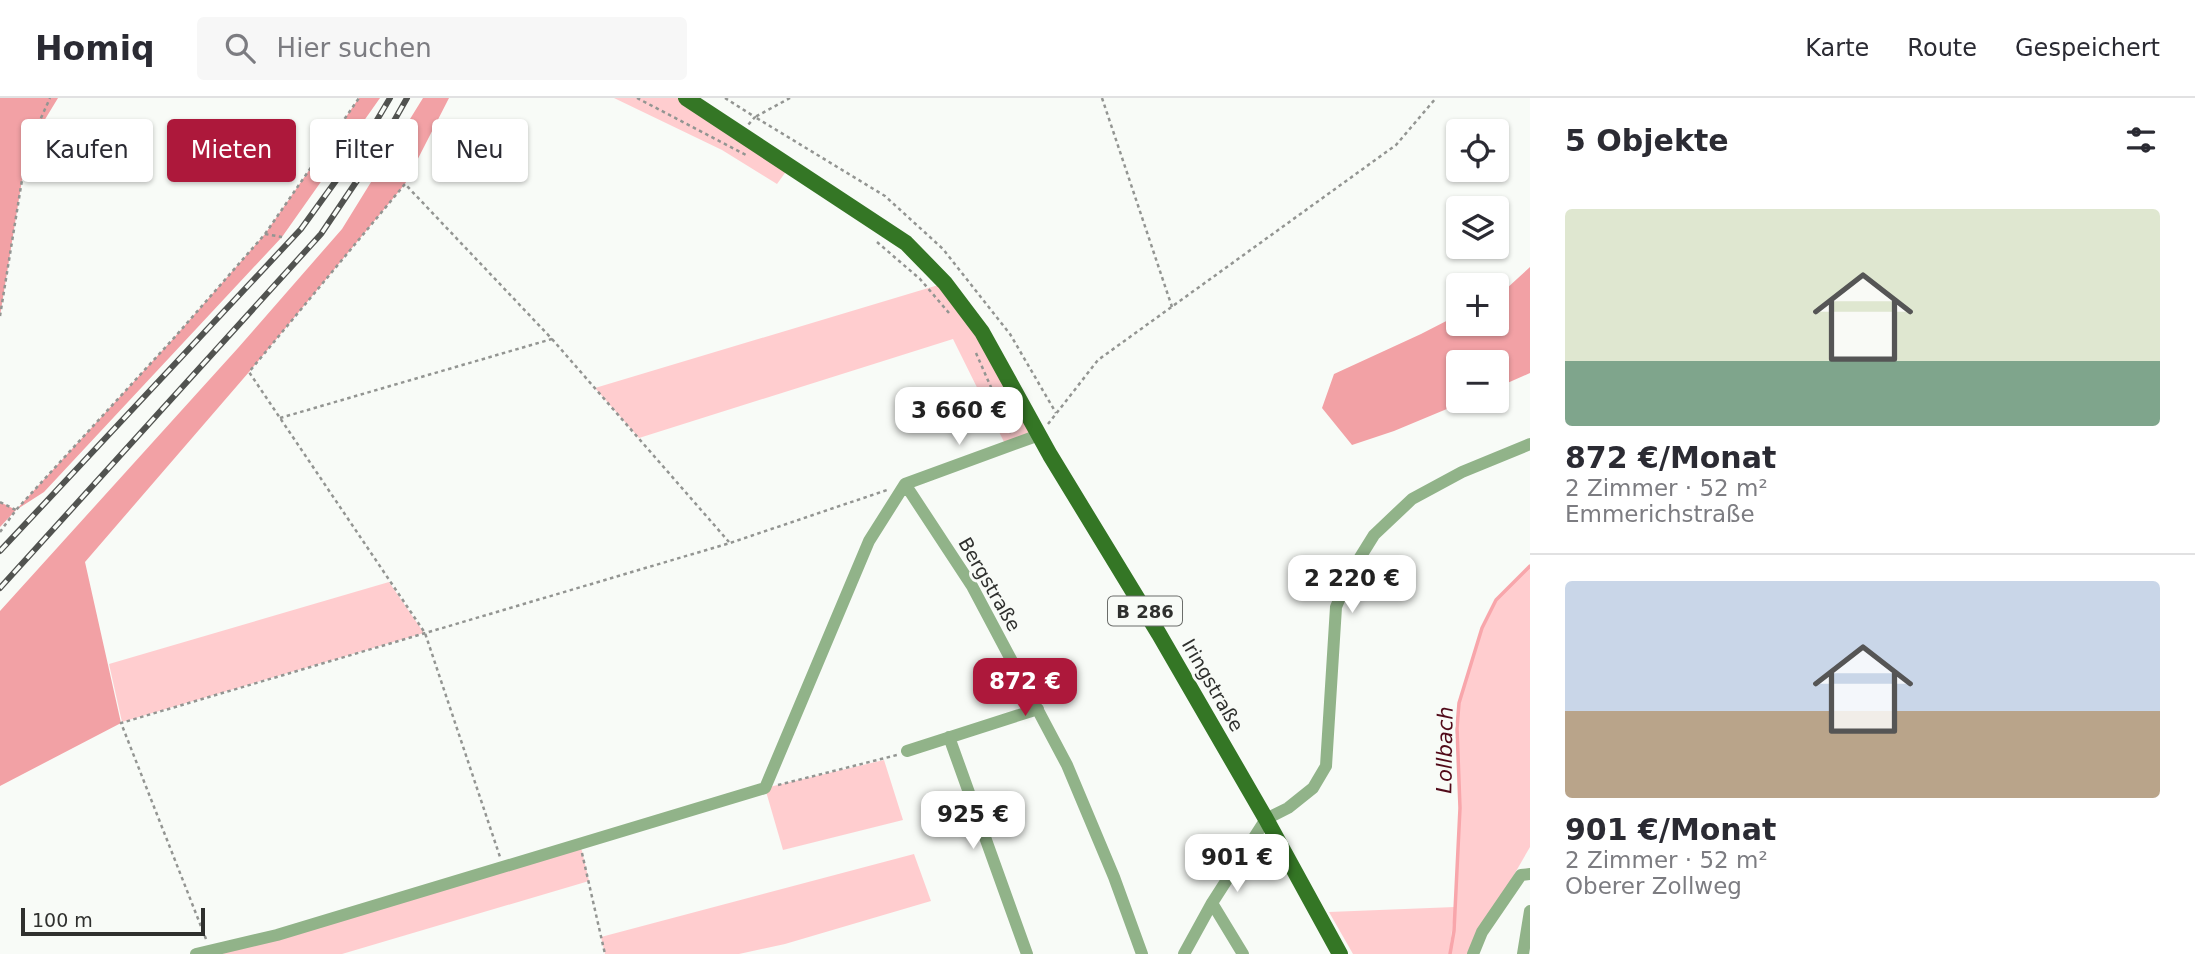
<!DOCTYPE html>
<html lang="de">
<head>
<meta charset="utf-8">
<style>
  body { margin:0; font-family:"DejaVu Sans",sans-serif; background:#f7f7f7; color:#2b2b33; height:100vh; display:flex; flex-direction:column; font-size:26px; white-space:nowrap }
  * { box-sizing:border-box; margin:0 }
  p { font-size:23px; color:#7c7c81 }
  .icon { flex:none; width:38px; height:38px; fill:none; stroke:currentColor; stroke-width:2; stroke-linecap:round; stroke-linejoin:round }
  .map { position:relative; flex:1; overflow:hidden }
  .sheet { display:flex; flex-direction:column; background:#fff; width:665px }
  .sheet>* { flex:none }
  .banner { position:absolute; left:21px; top:21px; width:665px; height:63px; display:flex; gap:14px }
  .tools { position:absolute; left:1446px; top:21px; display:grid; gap:14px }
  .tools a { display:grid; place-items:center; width:63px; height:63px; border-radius:7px; background:#fff; box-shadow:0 2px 5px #0004; font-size:35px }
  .scale { position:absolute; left:21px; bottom:18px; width:184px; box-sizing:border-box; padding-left:7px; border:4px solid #2f302e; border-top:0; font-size:19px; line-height:24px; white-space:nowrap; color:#2f302e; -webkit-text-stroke:5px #f8fbf7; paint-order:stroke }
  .price { position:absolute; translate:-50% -60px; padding:0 16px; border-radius:14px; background:#fff; color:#222; font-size:23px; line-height:46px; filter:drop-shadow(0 2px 4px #0008) }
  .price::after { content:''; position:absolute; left:50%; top:42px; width:21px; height:16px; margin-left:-10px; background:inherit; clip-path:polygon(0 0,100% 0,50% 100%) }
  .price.selected { background:#ad183b; color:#fff }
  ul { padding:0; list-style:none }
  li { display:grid; align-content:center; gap:14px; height:371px; padding:0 35px }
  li+li { border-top:2px solid #e1e1e2 }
  li span { display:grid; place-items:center; height:217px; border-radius:7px; color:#555 }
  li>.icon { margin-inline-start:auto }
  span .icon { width:126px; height:126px; fill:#fffc; stroke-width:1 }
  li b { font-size:30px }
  h2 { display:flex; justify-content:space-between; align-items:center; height:84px; padding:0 35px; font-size:30px }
  .tag { padding:0 24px; border-radius:7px; background:#fff; box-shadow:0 2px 5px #0004; font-size:24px; line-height:63px }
  .tag.selected { background:#ad183b; color:#fff }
  header { display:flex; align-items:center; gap:42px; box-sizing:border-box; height:98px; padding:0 35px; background:#fff; border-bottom:2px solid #e1e1e2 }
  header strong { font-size:33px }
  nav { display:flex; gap:38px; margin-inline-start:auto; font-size:24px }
  .search { width:490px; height:63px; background:#f7f7f7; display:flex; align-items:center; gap:18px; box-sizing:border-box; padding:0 24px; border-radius:7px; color:#7c7c81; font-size:26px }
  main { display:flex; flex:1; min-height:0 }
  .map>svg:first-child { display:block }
  .green { fill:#ffcdcf }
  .forest { fill:#f2a1a5 }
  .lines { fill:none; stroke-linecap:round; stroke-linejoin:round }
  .stream { stroke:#f8a6ab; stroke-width:3.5 }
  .path { stroke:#939592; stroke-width:2.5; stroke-dasharray:3.5 3.5; stroke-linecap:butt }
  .minor { stroke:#91b389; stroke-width:12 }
  .major { stroke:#347625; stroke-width:16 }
  .rail-casing { stroke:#515350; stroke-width:6 }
  .rail { stroke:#f8fbf7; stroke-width:3.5; stroke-dasharray:10; stroke-linecap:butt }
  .labels { text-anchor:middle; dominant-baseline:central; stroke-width:6; stroke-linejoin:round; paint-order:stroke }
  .shield { fill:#f8fbf7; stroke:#6b6d6a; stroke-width:2 }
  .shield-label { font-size:18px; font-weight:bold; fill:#2f302e }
  .street-label { font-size:19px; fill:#2f302e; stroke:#f8fbf7 }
  .water-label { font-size:21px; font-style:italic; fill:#510a19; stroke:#f8fbf7 }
</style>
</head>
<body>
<header>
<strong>Homiq</strong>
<div class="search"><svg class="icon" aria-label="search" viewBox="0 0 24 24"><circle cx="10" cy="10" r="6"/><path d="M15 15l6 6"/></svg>Hier suchen</div>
<nav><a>Karte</a><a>Route</a><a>Gespeichert</a></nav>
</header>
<main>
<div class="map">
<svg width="1530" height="856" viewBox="0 0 1530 856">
  <rect width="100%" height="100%" fill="#f8fbf7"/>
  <!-- green -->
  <path class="green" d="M614,0H686L790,68L777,86L722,52Z
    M945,185L1039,337L1007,350L953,241L639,340L595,290Z
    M1530,468V749L1468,856H1450L1454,817L1449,856H1353L1329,814L1455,809L1460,710L1457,630L1459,605L1482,530L1496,502Z
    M389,484L424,535L122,624L109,566Z
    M884,662L903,722L783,752L765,690Z
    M580,745L589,783L342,856H196Z
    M914,756L931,803L785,846L739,856H605L601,839Z"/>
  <!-- forest -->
  <path class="forest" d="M0,0H58L27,51L0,218Z
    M359,0H380L282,139L44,394L16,412L0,429V404L16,412L173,241L265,136Z
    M423,0H449L405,86L249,274L85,464L121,625L0,688V513L238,250L342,131Z
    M1530,169V275L1496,290V264H1458V303H1466L1394,333L1352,347L1322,310L1334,276L1421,236L1458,217V226H1496V196L1506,191Z"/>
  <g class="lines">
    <!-- stream -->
    <path class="stream" d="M1450,856L1454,833L1460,710L1457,630L1459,605L1482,530L1496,502L1530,468"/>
    <!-- path -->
    <path class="path" d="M637,0L746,57
      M725,0L755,19L748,27
      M790,0L755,19L885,98L943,151L1010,236L1056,315
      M1102,0L1172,209
      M265,136L282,139
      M877,144L920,181L949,215
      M0,218L27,51L50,0
      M552,241L729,444
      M976,255L1011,335
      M280,320L552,241L405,86L249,274L425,535L500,759
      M1048,326L1098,262L1396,47L1436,0
      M0,404L16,412
      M0,434L16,412L173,241L265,136L359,0
      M778,687L897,657
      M582,755L605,856
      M206,841L121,625L730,445L887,392"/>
    <!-- minor -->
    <path class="minor" d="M905,386L972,488L1067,667L1114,779L1142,856
      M905,386L1039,337
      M949,639L1027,856
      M907,653L1038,611
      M1212,805L1243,856
      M196,856L277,837L765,690L869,443L905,386
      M1184,856L1212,805L1266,721L1288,710L1313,690L1326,668L1336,509L1351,474L1374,437L1412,401L1462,374L1530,346
      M1473,856L1482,834L1521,777L1530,776
      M1523,856L1530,813"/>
    <!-- major -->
    <path class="major" d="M686,0L906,145L945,185L982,234L1050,357L1159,536L1266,721L1340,856"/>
    <!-- rail casing -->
    <g class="rail-casing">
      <path id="rail" d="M0,453L301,131L364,44L390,0
        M0,490L321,136L377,53L407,0"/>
    </g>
    <!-- rail -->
    <use href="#rail" class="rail"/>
  </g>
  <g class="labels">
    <!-- shield labels -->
    <rect class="shield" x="1108" y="498.5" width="74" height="29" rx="5"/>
    <g class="shield-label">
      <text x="1145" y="513">B 286</text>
    </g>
    <!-- street labels -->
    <g class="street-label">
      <text transform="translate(990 486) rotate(60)">Bergstraße</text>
      <text transform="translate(1213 587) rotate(60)">Iringstraße</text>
    </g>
    <!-- water labels -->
    <g class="water-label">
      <text transform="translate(1445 652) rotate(-89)">Lollbach</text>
    </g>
  </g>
</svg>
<div class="tools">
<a><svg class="icon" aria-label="locate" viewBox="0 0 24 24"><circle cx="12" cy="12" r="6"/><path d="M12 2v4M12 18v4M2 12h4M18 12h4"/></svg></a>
<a><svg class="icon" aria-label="layers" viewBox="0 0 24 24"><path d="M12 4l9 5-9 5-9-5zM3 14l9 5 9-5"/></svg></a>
<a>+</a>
<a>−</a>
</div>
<div class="scale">100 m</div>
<b class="price" style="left:959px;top:349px">3 660 €</b>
<b class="price" style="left:1352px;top:517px">2 220 €</b>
<b class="price selected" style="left:1025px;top:620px">872 €</b>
<b class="price" style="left:973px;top:753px">925 €</b>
<b class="price" style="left:1237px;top:796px">901 €</b>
<div class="banner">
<a class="tag">Kaufen</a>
<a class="tag selected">Mieten</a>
<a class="tag">Filter</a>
<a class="tag">Neu</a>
</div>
</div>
<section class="sheet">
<h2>5 Objekte<svg class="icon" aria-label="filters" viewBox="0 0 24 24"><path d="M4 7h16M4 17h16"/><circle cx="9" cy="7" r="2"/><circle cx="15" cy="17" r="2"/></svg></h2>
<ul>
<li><span style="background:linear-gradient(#dfe7d0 70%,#7fa58c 0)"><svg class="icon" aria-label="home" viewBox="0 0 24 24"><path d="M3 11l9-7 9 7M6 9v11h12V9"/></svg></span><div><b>872 €/Monat</b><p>2 Zimmer · 52 m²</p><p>Emmerichstraße</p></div></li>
<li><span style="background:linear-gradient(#c9d6e8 60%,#b9a48a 0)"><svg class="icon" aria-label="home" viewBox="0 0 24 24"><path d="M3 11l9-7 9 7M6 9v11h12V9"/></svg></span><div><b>901 €/Monat</b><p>2 Zimmer · 52 m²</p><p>Oberer Zollweg</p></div></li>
</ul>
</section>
</main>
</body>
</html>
